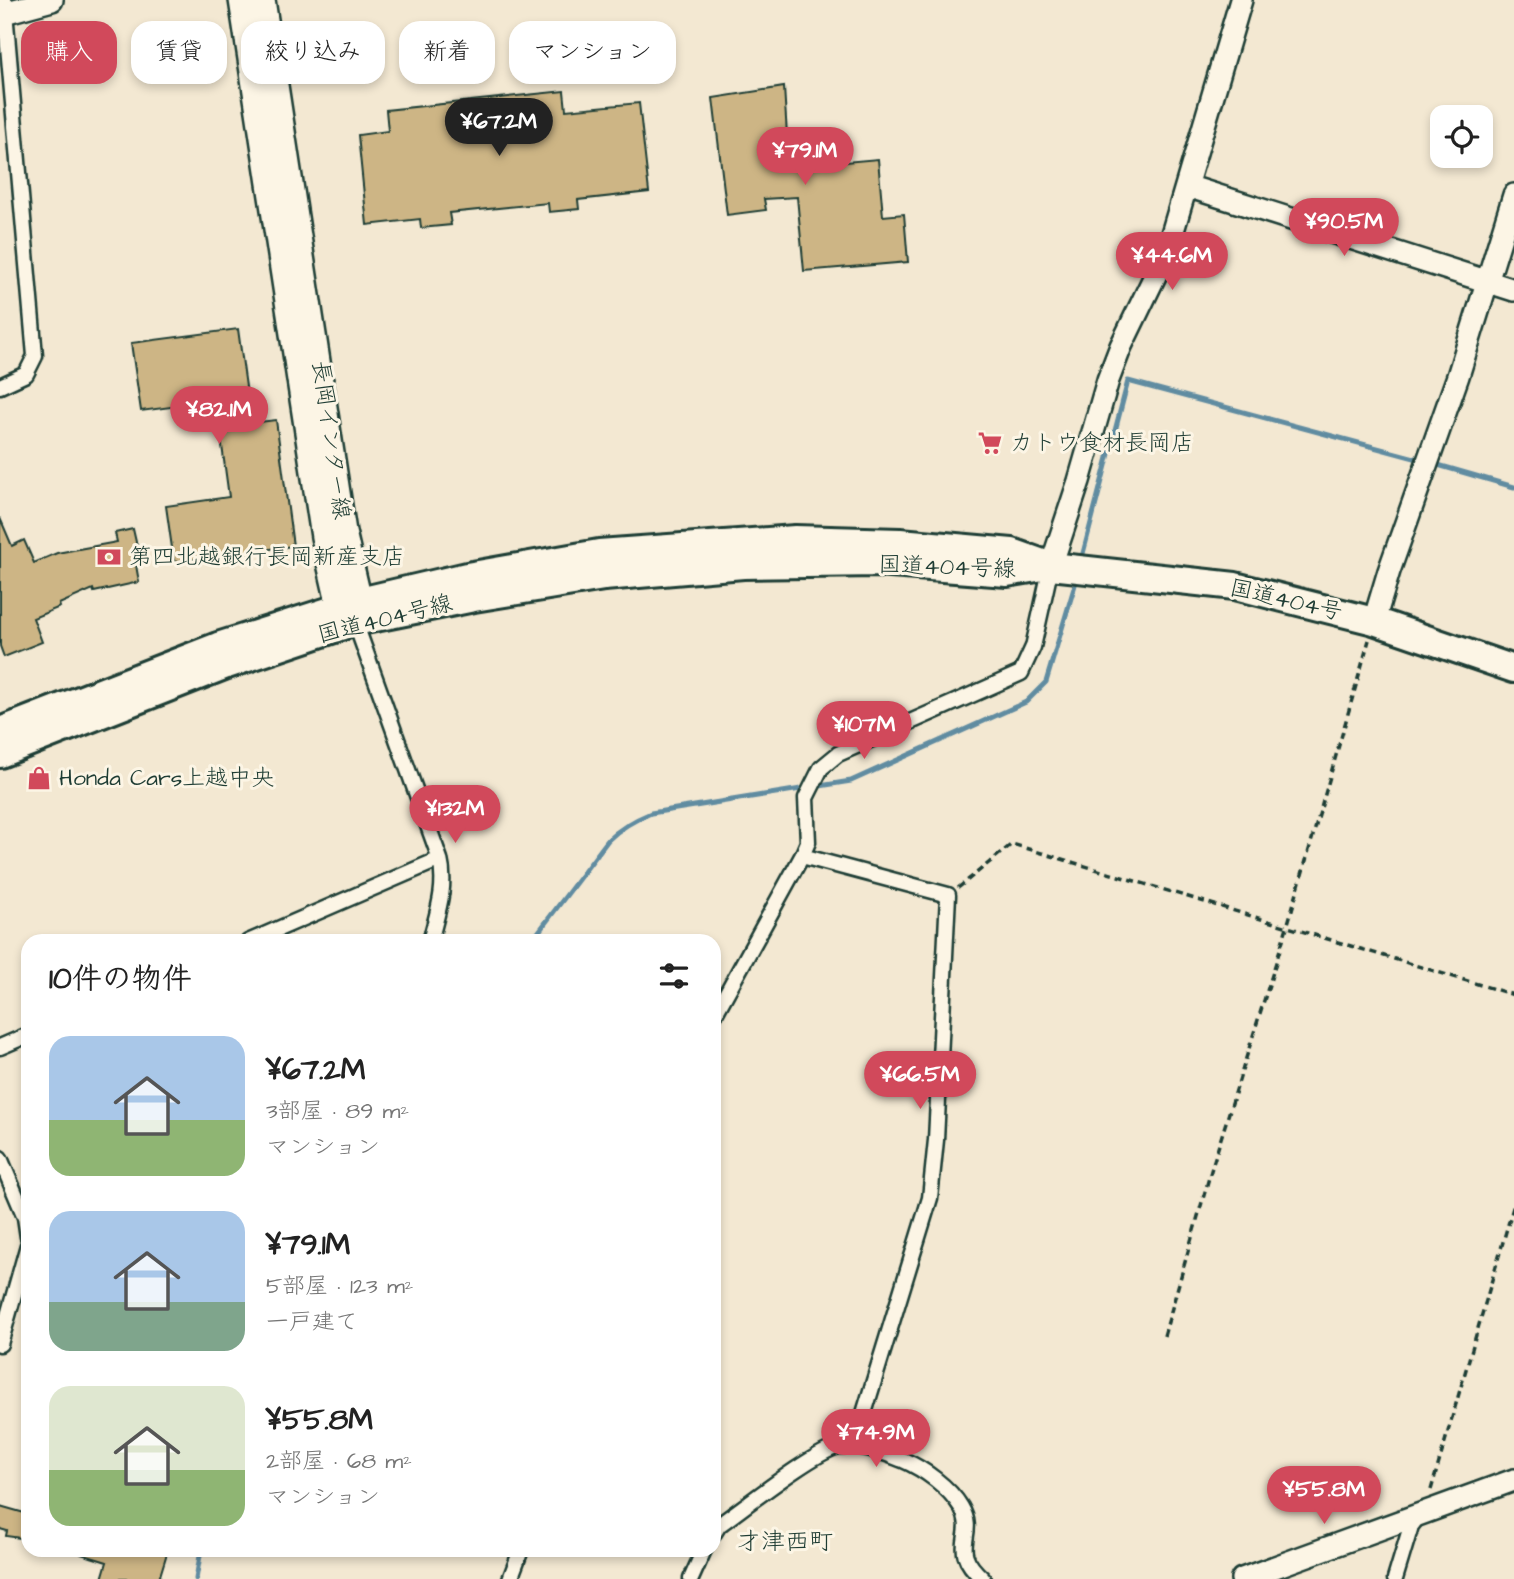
<!DOCTYPE html>
<html lang="ja">
<head>
<meta charset="utf-8">
<style>
  body { margin:0; font-family:"Architects Daughter","Klee One",sans-serif; background:#f6f6f6; color:#222; height:100vh; display:flex; flex-direction:column; font-size:26px; white-space:nowrap }
  * { box-sizing:border-box; margin:0 }
  p { font-size:23px; color:#767676 }
  .icon { flex:none; width:38px; height:38px; fill:none; stroke:currentColor; stroke-width:2; stroke-linecap:round; stroke-linejoin:round }
  .map { position:relative; flex:1; overflow:hidden }
  .panel { position:absolute; left:21px; top:934px; width:700px; height:623px; display:flex; flex-direction:column; background:#fff; border-radius:21px; box-shadow:0 4px 10px #0003 }
  .panel>* { flex:none }
  .hud { position:absolute; left:21px; top:21px; width:700px; height:63px; display:flex; gap:14px }
  .buttons { position:absolute; left:1430px; top:105px; display:grid; gap:14px }
  .buttons a { display:grid; place-items:center; width:63px; height:63px; border-radius:14px; background:#fff; box-shadow:0 4px 10px #0003; font-size:35px }
  .price { position:absolute; translate:-50% -60px; padding:0 16px; border-radius:24px; background:#d1495b; color:#fff; font-size:23px; line-height:46px; filter:drop-shadow(0 2px 4px #0008) }
  .price::after { content:''; position:absolute; left:50%; top:42px; width:21px; height:16px; margin-left:-10px; background:inherit; clip-path:polygon(0 0,100% 0,50% 100%) }
  .price.current { background:#222; color:#fff }
  ul { padding:0; list-style:none }
  li { display:flex; align-items:center; gap:21px; height:175px; padding:0 28px }
  li span { display:grid; place-items:center; flex:none; width:196px; height:140px; border-radius:21px; color:#555 }
  li>.icon { margin-inline-start:auto }
  span .icon { width:84px; height:84px; fill:#fffc; stroke-width:1 }
  li b { font-size:30px }
  h2 { display:flex; justify-content:space-between; align-items:center; height:84px; padding:0 28px; font-size:30px }
  .pill { padding:0 24px; border-radius:21px; background:#fff; box-shadow:0 4px 10px #0003; font-size:24px; line-height:63px }
  .pill.current { background:#d1495b; color:#fff }
  .map>svg:first-child { display:block }
  .lines { fill:none; stroke-linecap:round; stroke-linejoin:round }
  .stream { stroke:#618ca1; stroke-width:5 }
  .building { fill:#cdb585; stroke:#1f3d34; stroke-width:2 }
  .street-casing { stroke:#1f3d34; stroke-width:19 }
  .secondary-casing { stroke:#1f3d34; stroke-width:26 }
  .primary-casing { stroke:#1f3d34; stroke-width:28 }
  .highway-casing { stroke:#1f3d34; stroke-width:32 }
  .path { stroke:#1f3d34; stroke-width:3.5; stroke-dasharray:7 5; stroke-linecap:butt }
  .street { stroke:#fcf5e5; stroke-width:14 }
  .secondary { stroke:#fcf5e5; stroke-width:21 }
  .primary { stroke:#fcf5e5; stroke-width:23 }
  .highway { stroke:#fcf5e5; stroke-width:26 }
  .labels { text-anchor:middle; dominant-baseline:central; stroke-width:6; stroke-linejoin:round; paint-order:stroke }
  .street-label { font-size:23px; fill:#1f3d34; stroke:#fcf5e5 }
  .poi-label { font-size:23px; fill:#1f3d34; stroke:#fcf5e5; text-anchor:start }
  .neighbourhood-label { font-size:24px; fill:#1f3d34; stroke:#fcf5e5 }
</style>
</head>
<body>
<div class="map">
<svg width="1514" height="1579" viewBox="0 0 1514 1579">
  <rect width="100%" height="100%" fill="#f3e8d2"/>
  <filter id="ink" filterUnits="userSpaceOnUse"><feTurbulence type="fractalNoise" baseFrequency=".0143" numOctaves="2"/><feDisplacementMap in="SourceGraphic" scale="14" xChannelSelector="R" yChannelSelector="G"/><feConvolveMatrix kernelMatrix="1 2 1 2 8 2 1 2 1" color-interpolation-filters="sRGB"/></filter>
  <g filter="url(#ink)">
    <g class="lines">
      <!-- stream -->
      <path class="stream" d="M1431,463L1514,487
        M1081,561L1128,381L1422,460
        M531,942L608,840C621,827 634,820 651,813L851,781L1026,702L1046,682L1077,578
        M196,1579L201,1550"/>
    </g>
    <!-- building -->
    <path class="building" d="M784,87L789,167L878,159L883,216L904,214L908,262L804,271L797,197L764,199L766,210L727,215L713,98Z
      M564,91L566,110L639,103L649,192L578,200L579,209L549,212L548,203L449,213L451,225L421,228L420,219L367,225L358,135L388,131L386,110Z
      M238,329L251,423L276,420L293,546L174,562L166,506L229,497L216,401L141,411L131,343Z
      M0,518L12,546L24,540L34,563L57,553L117,542L115,533L133,529L141,564L136,565L139,582L94,592L93,589L59,604L60,607L33,618L42,642L4,657L0,646Z
      M0,1506L28,1514V1539L6,1536L7,1531L0,1529Z
      M81,1550H156L167,1553L159,1579H102L107,1562L81,1554Z"/>
    <g class="lines">
      <!-- street casing -->
      <g class="street-casing">
        <path id="street" d="M0,386L26,374L35,356L4,0
          M802,856L948,895L936,1140L930,1198L854,1446
          M248,942L440,859L355,622
          M430,942C437,913 447,888 440,859
          M714,1016L802,856L808,842L806,798L821,768L838,754L1021,673L1033,647L1051,566
          M0,1047L28,1035
          M0,1158L25,1217L28,1237
          M0,1344L28,1245
          M714,1533L719,1525C742,1509 816,1450 840,1446C861,1443 884,1453 903,1460C924,1469 949,1487 961,1507C979,1538 946,1546 983,1579
          M510,1579L521,1550
          M691,1579L704,1550
          M1395,1579L1411,1526L1420,1514"/>
      </g>
      <!-- secondary casing -->
      <g class="secondary-casing">
        <path id="secondary" d="M0,14L52,0
          M1187,186L1514,290
          M1051,566L1079,481L1108,380L1121,346L1167,251L1241,0
          M1374,621L1389,571L1458,376L1514,195
          M1242,1579L1514,1480"/>
      </g>
      <!-- primary casing -->
      <g class="primary-casing">
        <path id="primary" d="M241,0L323,537L339,607L353,620
          M263,0L344,532L360,601L356,618"/>
      </g>
      <!-- highway casing -->
      <g class="highway-casing">
        <path id="highway" d="M0,731L218,646L360,601L467,576L599,553L795,539L900,542L1012,552L1051,566L1235,586L1374,621L1514,669
          M0,754L224,666L355,622L474,598L604,577L743,565L878,563L1007,573L1049,566"/>
      </g>
      <!-- path -->
      <path class="path" d="M958,888L1012,844L1514,995
        M1164,1336L1212,1167L1287,927L1369,640
        M1431,1490L1514,1204"/>
      <!-- street -->
      <use href="#street" class="street"/>
      <!-- secondary -->
      <use href="#secondary" class="secondary"/>
      <!-- primary -->
      <use href="#primary" class="primary"/>
      <!-- highway -->
      <use href="#highway" class="highway"/>
    </g>
  </g>
  <!-- icons -->
  <defs>
    <g id="supermarket-bare" transform="scale(1.89)"><path d="M-6-5.5h2.5l.6 2H6L4.5 2H-2.5L-4.4-4H-6ZM-1.5 3.2a1.3 1.3 0 1 0 .1 0ZM3 3.2a1.3 1.3 0 1 0 .1 0Z" fill="#d1495b" stroke="#fcf5e5" stroke-width="2.5" paint-order="stroke"/></g>
    <g id="bank-bare" transform="scale(1.89)"><path d="M-6-4H6V4H-6ZM0-2.3a2.3 2.3 0 1 0 0 4.6a2.3 2.3 0 1 0 0-4.6Z" fill="#d1495b" stroke="#fcf5e5" stroke-width="2.5" paint-order="stroke"/></g>
    <g id="shop-bare" transform="scale(1.89)"><path d="M-5-2.5h2.3a2.7 3.5 0 0 1 5.4 0H5L5.5 6h-11ZM-1.5-2.5h3a1.5 2.3 0 0 0-3 0Z" fill="#d1495b" stroke="#fcf5e5" stroke-width="2.5" paint-order="stroke"/></g>
  </defs>
  <g fill-rule="evenodd">
    <use href="#supermarket-bare" x="990" y="443"/>
    <use href="#bank-bare" x="109" y="557"/>
    <use href="#shop-bare" x="39" y="778"/>
  </g>
  <g class="labels">
    <!-- street labels -->
    <g class="street-label">
      <text transform="translate(331 440) rotate(82)">長岡インター線</text>
      <text transform="translate(947 567) rotate(2)">国道404号線</text>
      <text transform="translate(1286 600) rotate(13)">国道404号</text>
      <text transform="translate(385 619) rotate(-14)">国道404号線</text>
    </g>
    <!-- poi labels -->
    <g class="poi-label">
      <text x="1010" y="443">カトウ食材長岡店</text>
      <text x="129" y="557">第四北越銀行長岡新産支店</text>
      <text x="59" y="778">Honda Cars上越中央</text>
    </g>
    <!-- neighbourhood labels -->
    <g class="neighbourhood-label">
      <text x="785" y="1542">才津西町</text>
    </g>
  </g>
</svg>
<div class="buttons">
<a><svg class="icon" aria-label="locate" viewBox="0 0 24 24"><circle cx="12" cy="12" r="6"/><path d="M12 2v4M12 18v4M2 12h4M18 12h4"/></svg></a>
</div>
<b class="price current" style="left:499px;top:158px">¥67.2M</b>
<b class="price" style="left:805px;top:187px">¥79.1M</b>
<b class="price" style="left:1344px;top:258px">¥90.5M</b>
<b class="price" style="left:1172px;top:292px">¥44.6M</b>
<b class="price" style="left:219px;top:446px">¥82.1M</b>
<b class="price" style="left:864px;top:761px">¥107M</b>
<b class="price" style="left:455px;top:845px">¥132M</b>
<b class="price" style="left:920px;top:1111px">¥66.5M</b>
<b class="price" style="left:876px;top:1469px">¥74.9M</b>
<b class="price" style="left:1324px;top:1526px">¥55.8M</b>
<div class="hud">
<a class="pill current">購入</a>
<a class="pill">賃貸</a>
<a class="pill">絞り込み</a>
<a class="pill">新着</a>
<a class="pill">マンション</a>
</div>
<section class="panel">
<h2>10件の物件<svg class="icon" aria-label="filters" viewBox="0 0 24 24"><path d="M4 7h16M4 17h16"/><circle cx="9" cy="7" r="2"/><circle cx="15" cy="17" r="2"/></svg></h2>
<ul>
<li><span style="background:linear-gradient(#a9c7e8 60%,#8fb573 0)"><svg class="icon" aria-label="home" viewBox="0 0 24 24"><path d="M3 11l9-7 9 7M6 9v11h12V9"/></svg></span><div><b>¥67.2M</b><p>3部屋 · 89 m²</p><p>マンション</p></div></li>
<li><span style="background:linear-gradient(#a9c7e8 65%,#7fa58c 0)"><svg class="icon" aria-label="home" viewBox="0 0 24 24"><path d="M3 11l9-7 9 7M6 9v11h12V9"/></svg></span><div><b>¥79.1M</b><p>5部屋 · 123 m²</p><p>一戸建て</p></div></li>
<li><span style="background:linear-gradient(#dfe7d0 60%,#8fb573 0)"><svg class="icon" aria-label="home" viewBox="0 0 24 24"><path d="M3 11l9-7 9 7M6 9v11h12V9"/></svg></span><div><b>¥55.8M</b><p>2部屋 · 68 m²</p><p>マンション</p></div></li>
</ul>
</section>
</div>
</body>
</html>
